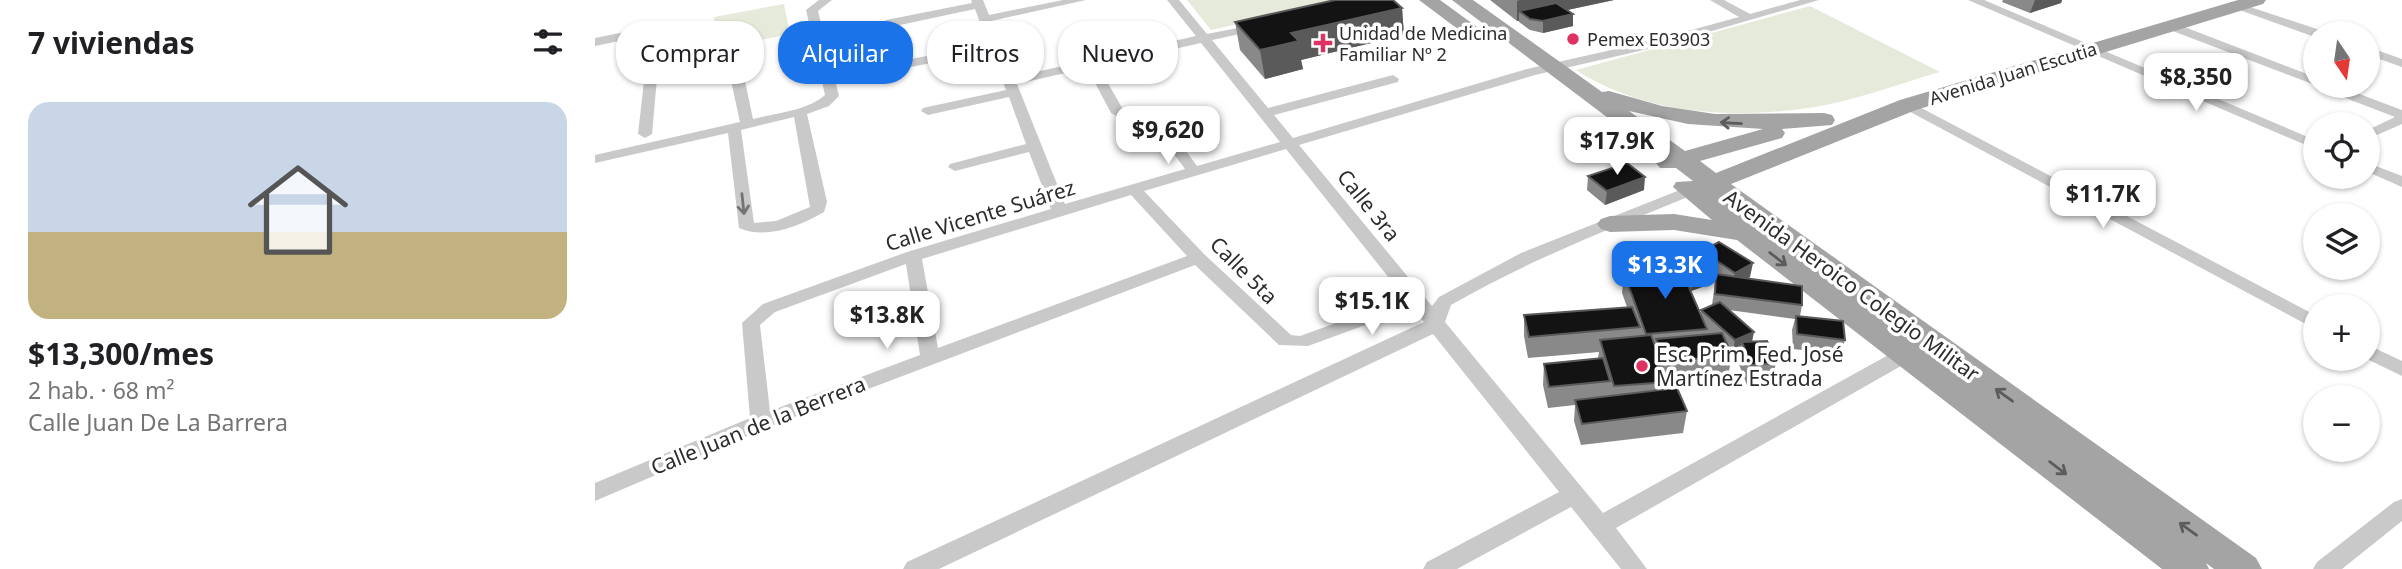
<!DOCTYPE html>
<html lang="es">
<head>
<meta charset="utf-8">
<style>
  body { margin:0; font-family:"Noto Sans",sans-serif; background:#f6f6f6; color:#202124; height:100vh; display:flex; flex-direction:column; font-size:26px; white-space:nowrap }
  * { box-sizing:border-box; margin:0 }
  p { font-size:23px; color:#757577 }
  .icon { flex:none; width:38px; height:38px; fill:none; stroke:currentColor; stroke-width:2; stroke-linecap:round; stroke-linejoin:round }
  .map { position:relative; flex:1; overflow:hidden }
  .details { display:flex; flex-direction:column; background:#fff; width:595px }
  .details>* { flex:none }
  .top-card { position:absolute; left:21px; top:21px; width:665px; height:63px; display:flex; gap:14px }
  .needle { width:46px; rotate:167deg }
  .fabs { position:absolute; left:1708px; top:21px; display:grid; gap:14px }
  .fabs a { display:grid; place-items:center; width:77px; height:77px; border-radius:50%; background:#fff; box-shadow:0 2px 5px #0004; font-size:35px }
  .price { position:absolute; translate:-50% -60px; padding:0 16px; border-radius:14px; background:#fff; color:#222; font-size:23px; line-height:46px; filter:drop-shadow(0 2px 4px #0008) }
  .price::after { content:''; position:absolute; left:50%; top:42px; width:21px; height:16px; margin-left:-10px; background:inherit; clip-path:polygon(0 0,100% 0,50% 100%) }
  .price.current { background:#1a73e8; color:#fff }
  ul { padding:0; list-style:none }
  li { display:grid; align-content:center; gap:14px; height:371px; padding:0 28px }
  li span { display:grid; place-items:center; height:217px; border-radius:21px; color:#555 }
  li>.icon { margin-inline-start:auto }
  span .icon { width:126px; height:126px; fill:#fffc; stroke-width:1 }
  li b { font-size:30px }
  h2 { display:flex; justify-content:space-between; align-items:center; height:84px; padding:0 28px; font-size:30px }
  .chip { padding:0 24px; border-radius:28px; background:#fff; box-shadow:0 2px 5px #0004; font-size:24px; line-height:63px }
  .chip.current { background:#1a73e8; color:#fff }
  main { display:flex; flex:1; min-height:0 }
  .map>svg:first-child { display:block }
  .green { fill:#e6eada }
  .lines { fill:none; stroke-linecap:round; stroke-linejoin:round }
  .street { fill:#c9c9c9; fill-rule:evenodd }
  .primary { fill:#a4a4a4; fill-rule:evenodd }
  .wall { fill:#898989 }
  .shaded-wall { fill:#5a5a5a }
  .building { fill:#131313; stroke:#5a5a5a; stroke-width:2 }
  .oneway { stroke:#5c5c5c }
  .oneway2 { stroke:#737373 }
  .poi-dot { fill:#df3264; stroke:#fff; stroke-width:2.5 }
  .labels { text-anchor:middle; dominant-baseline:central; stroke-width:7; stroke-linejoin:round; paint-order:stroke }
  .far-poi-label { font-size:18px; fill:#2c2c2c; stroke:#fff; text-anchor:start }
  .far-street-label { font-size:18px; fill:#2c2c2c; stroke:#fff }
  .street-label { font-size:21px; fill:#2c2c2c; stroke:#fff }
  .poi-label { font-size:21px; fill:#2c2c2c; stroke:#fff; text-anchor:start }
</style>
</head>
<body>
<main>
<section class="details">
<h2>7 viviendas<svg class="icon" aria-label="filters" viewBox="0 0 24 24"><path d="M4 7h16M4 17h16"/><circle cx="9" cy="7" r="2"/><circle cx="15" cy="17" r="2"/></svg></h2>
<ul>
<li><span style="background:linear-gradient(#c9d6e8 60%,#c2b280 0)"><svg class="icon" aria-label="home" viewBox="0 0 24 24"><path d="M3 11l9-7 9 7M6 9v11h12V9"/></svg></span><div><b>$13,300/mes</b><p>2 hab. · 68 m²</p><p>Calle Juan De La Barrera</p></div></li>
</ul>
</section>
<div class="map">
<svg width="1807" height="569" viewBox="0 0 1807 569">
  <rect width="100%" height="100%" fill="#fff"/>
  <!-- green -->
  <path class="green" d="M592,0H746L747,1L616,30Z
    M189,4L195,34L122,49L119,17Z
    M1215,6L1345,72C1306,83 1265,99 1225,106C1144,120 1052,116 981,70Z"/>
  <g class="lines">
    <!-- street -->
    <path class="street" d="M224,0H237L223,11L244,96L234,106L212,114L232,202L229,212C205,226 171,240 144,228L133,133L0,163V155L145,122L136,81L138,78L143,77L150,81L158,119C181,113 212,111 230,95L211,10ZM199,117L215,207L181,221L159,223L146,130Z
      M376,0H388L394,15L468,0H491L396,21L419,77L601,36L572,0H584L612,34L668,23V29L617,40L673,108L798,75L804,79L803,82L679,115L698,138L932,69L1056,41L1144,17L1115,0H1129L1155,14L1205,0H1224L1062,47L940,75L704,145L837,306L844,297L926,253L1090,188H1100L1103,191L1100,194C1017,228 934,260 856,305L850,322L1008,513L1306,348H1320L1323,353L1320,358L1021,528L1052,569H1026L976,507L862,569H828L832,562L964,492L838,334L344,569H308L312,562L829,322L817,308L713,346L684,345L600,265L173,427L0,501V483L155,418L147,323L168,304L312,252L456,209L434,152L360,171L353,167L355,164L431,144L414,97L333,115L326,111L328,108L411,90L396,51L316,67L310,63L316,59L393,44L380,9L291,28L285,24L291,20L377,3ZM606,43L685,142L602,166L580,136H570L568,139L590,169L470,204L422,84L492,68L516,113L523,117L530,113L503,66ZM691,149L810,298L705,336L696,335L609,254L549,191ZM536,195L592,256L343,348L327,259ZM311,264L325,355L175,411L165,325L180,312Z
      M1373,0H1389L1720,140V149Z
      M1643,3L1725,30L1727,33L1717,36L1639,8L1637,6Z
      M1579,23L1720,77V85L1575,30L1573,27Z
      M44,29L60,30L66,34L57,134L50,138L43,134L54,37H44L0,46V38Z
      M1773,47L1807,59V67L1773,55Z
      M1726,86H1743L1807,110V124L1773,139V130L1800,117L1727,89Z
      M1313,101L1720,315V329L1308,108V102Z
      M1773,163L1807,176V187L1773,172Z
      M1773,345L1807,361V376L1772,359Z
      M1807,499V521L1747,569H1718L1722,562L1799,502Z"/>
    <!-- primary -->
    <path class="primary" d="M824,0H845L889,32L879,38L872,36Z
      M857,0H878L1007,92L1014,91L1067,106L1120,114L1229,113L1237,115L1240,120L1237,125L1187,129L1190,133L1187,138L1105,161L1121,173L1305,100L1643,0H1671L1668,4L1321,110L1136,184L1661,558L1667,569H1619L1611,563L1614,569H1567L1142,240L1079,230L1015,232L1006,229L1002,224L1006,219L1015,216L1079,214L1117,220L1078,187L1081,182L1098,181L1081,168H1065L1061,163L1066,158ZM1034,111L1093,124L1168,129L1090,151Z"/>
  </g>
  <!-- wall -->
  <path class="wall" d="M895,0H1019L972,10L978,14V26L948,33L935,30L924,22V21H922Z
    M1408,0H1467L1466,3L1435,13L1407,2Z
    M807,8L809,35L706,60L708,69L670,79L645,50L640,22Z
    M993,176L1049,190L1010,205L992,190Z
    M1107,251L1155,277L1152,278L1207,305L1205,316L1250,340L1246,354L1198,349L1197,330L1200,319L1134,310L1157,341L1181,363L1176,384L1152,385L1143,362L1144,357L1136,361L1133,376L1073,382L1071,389L1092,411L1088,433L986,445L979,421L980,405L953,408L948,385L949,364L1003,358L1004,352L933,358L929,336V315L1032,307L1027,293L1029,273L1087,272L1110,286L1096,291L1106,314V310L1117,305L1121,276L1104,265Z"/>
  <!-- shaded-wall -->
  <path class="shaded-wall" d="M925,0H1019L935,18L924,11V21H922V1Z
    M1440,0H1467L1466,3L1435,13Z
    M807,8L809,35L706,60L708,69L670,79L665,50L696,33Z
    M978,14V26L948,33V21Z
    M1050,177L1049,190L1010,205L1012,191Z
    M1158,263L1155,277L1137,287L1140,273Z
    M1111,279L1110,286L1096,291L1097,284Z
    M1159,332L1155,352L1147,342L1144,357L1136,361L1140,340Z"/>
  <!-- building -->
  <path class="building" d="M740,0H798L807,8L696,33L704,41L665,50L640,22Z
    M961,3L978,14L948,21L935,19L924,11Z
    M1032,163L1050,177L1012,191L993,176Z
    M1124,242L1158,263L1140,273L1107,251Z
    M1085,267L1112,329L1051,334L1029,273Z
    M1099,268L1111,279L1097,284L1089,278L1087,272Z
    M1121,274L1207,286V305L1120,294Z
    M1125,302L1159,332L1140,340L1106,310Z
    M1037,307L1045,327L934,337L929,315Z
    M1201,316L1248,321L1250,340L1202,334Z
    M1127,333L1137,355L1070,362L1061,339Z
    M1056,335L1073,382L1019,386L1005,340Z
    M1172,341L1181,363L1156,365L1147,342Z
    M1008,358L1015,381L954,387L949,364Z
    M1082,388L1092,411L987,424L980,400Z"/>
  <!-- one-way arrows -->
  <defs><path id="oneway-shaft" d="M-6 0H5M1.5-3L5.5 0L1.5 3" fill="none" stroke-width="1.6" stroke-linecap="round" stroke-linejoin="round" transform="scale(1.75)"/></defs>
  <g class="oneway">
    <use href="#oneway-shaft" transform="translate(1136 123) rotate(-177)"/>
    <use href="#oneway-shaft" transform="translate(1183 259) rotate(38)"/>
    <use href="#oneway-shaft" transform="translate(1409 395) rotate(-144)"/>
    <use href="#oneway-shaft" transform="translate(1463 468) rotate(37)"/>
    <use href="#oneway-shaft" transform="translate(1593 529) rotate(-144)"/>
  </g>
  <use class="oneway2" href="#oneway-shaft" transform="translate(148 204) rotate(84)"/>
  <!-- markers -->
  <g class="poi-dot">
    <circle cx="978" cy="39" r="7"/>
    <path d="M724.5 32.5h7v7h7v7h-7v7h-7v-7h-7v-7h7z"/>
    <circle cx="1047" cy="366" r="7"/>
  </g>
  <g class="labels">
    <!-- far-poi labels -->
    <g class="far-poi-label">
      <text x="744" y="33">Unidad de Medicina<tspan x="744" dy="21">Familiar Nº 2</tspan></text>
      <text x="992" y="39">Pemex E03903</text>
    </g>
    <!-- far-street labels -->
    <g class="far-street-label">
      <text transform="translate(1418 73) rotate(-17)">Avenida Juan Escutia</text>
    </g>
    <!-- street labels -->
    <g class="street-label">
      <text transform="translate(774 205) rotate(51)">Calle 3ra</text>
      <text transform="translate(385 215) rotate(-17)">Calle Vicente Suárez</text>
      <text transform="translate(649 270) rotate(45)">Calle 5ta</text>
      <text transform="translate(1257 285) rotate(36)">Avenida Heroico Colegio Militar</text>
      <text transform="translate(163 425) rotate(-22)">Calle Juan de la Berrera</text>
    </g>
    <!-- poi labels -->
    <g class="poi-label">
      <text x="1061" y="354">Esc. Prim. Fed. José<tspan x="1061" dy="24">Martínez Estrada</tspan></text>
    </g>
  </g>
</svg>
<div class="fabs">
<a><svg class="needle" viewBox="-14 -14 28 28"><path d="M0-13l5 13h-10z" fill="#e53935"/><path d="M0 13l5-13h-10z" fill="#757577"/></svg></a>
<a><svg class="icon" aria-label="locate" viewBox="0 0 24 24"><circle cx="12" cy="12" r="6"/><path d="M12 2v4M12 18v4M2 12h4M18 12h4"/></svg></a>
<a><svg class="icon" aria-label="layers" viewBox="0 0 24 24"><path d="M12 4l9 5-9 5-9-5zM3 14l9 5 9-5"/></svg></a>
<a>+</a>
<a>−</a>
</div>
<b class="price" style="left:1601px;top:113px">$8,350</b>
<b class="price" style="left:573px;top:166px">$9,620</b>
<b class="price" style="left:1022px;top:177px">$17.9K</b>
<b class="price" style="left:1508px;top:230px">$11.7K</b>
<b class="price current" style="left:1070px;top:301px">$13.3K</b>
<b class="price" style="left:777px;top:337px">$15.1K</b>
<b class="price" style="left:292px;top:351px">$13.8K</b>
<div class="top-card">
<a class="chip">Comprar</a>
<a class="chip current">Alquilar</a>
<a class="chip">Filtros</a>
<a class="chip">Nuevo</a>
</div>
</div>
</main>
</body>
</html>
